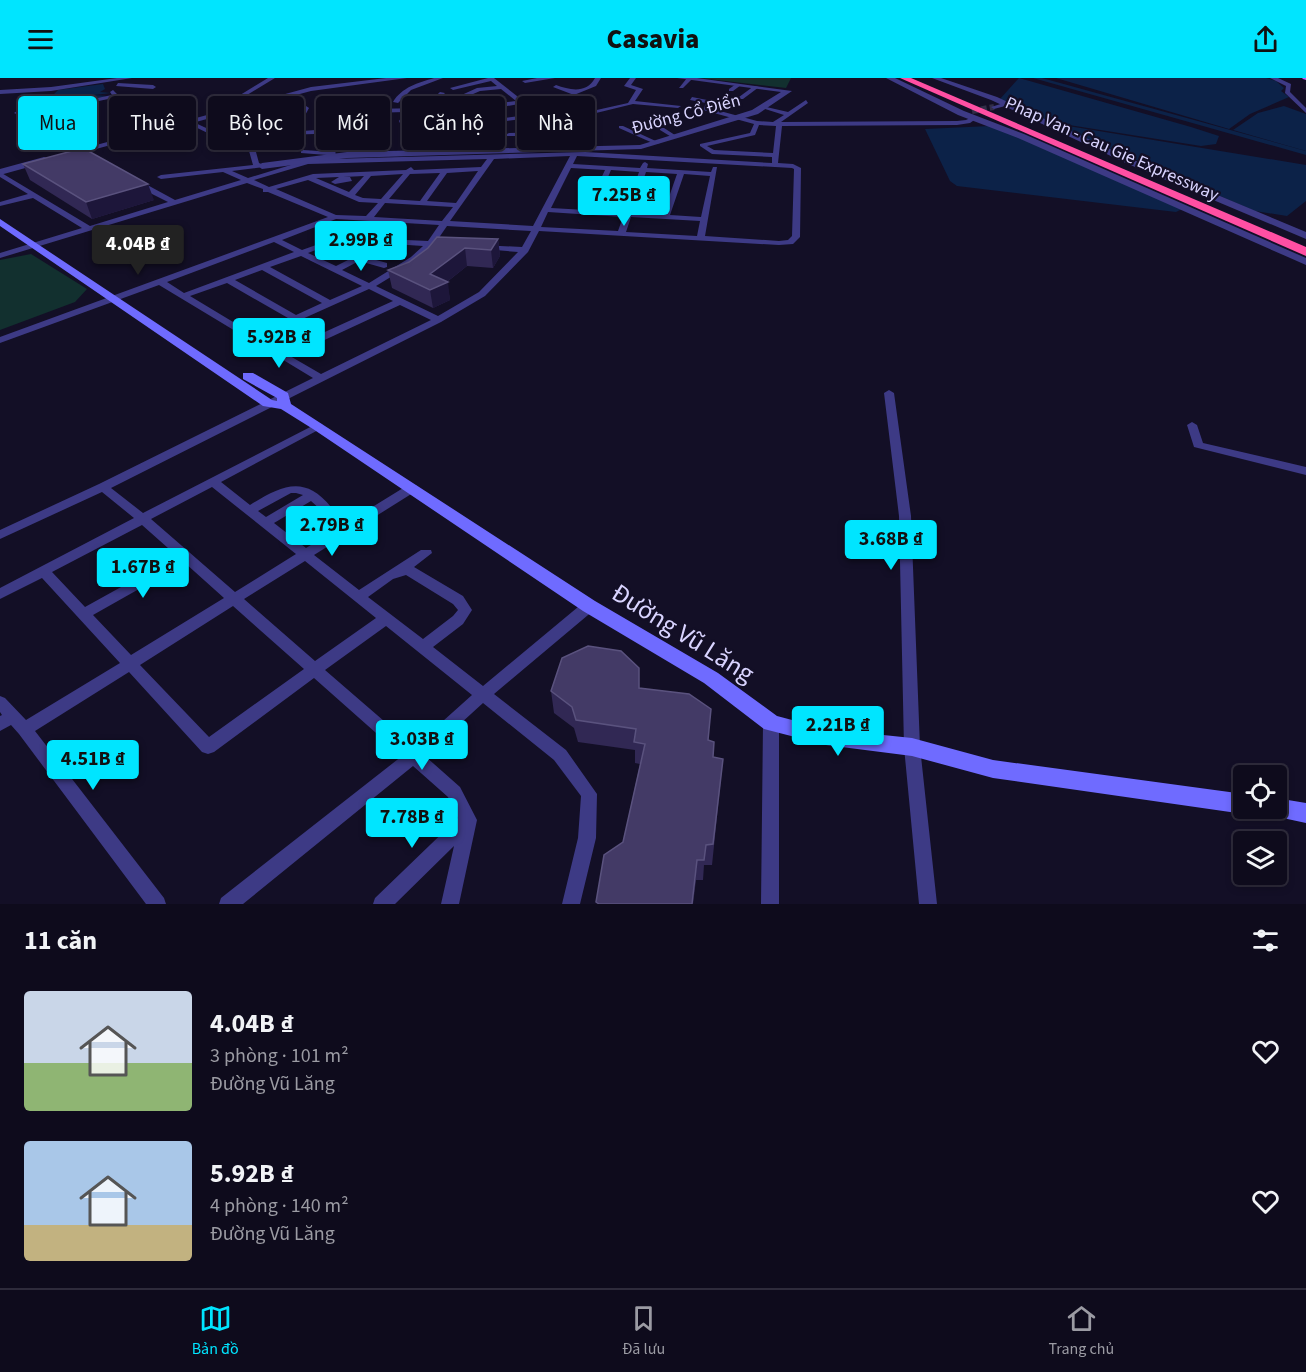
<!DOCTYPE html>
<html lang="vi">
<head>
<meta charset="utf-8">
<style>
  body { margin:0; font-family:"Source Sans 3",sans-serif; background:#171425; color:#f1f3f6; height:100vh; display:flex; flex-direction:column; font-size:22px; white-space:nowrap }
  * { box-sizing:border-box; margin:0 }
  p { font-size:20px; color:#9b9ba3 }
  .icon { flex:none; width:33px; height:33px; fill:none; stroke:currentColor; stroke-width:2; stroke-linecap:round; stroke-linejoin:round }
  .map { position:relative; height:826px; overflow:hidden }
  .drawer { display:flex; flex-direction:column; background:#0e0b1c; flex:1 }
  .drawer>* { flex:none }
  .hud { position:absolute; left:18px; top:18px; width:600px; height:54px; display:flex; gap:12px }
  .fabs { position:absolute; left:1233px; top:687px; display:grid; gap:12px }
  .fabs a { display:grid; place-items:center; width:54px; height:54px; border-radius:6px; background:#0e0b1c; box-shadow:0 3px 9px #0003,0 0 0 2px #2e2b3b; font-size:30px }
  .price { position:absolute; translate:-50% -51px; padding:0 14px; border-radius:6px; background:#00e5ff; color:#111; font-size:20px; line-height:39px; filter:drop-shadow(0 2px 3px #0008) }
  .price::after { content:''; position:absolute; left:50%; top:36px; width:18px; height:14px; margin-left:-9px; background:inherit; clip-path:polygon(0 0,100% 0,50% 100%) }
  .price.active { background:#222; color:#fff }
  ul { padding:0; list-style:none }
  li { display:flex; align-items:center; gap:18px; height:150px; padding:0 24px }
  li span { display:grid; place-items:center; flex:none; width:168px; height:120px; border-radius:6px; color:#555 }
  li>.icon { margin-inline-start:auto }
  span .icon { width:72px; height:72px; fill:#fffc; stroke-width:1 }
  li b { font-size:26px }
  h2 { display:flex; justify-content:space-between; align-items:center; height:72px; padding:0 24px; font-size:26px }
  .pill { padding:0 21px; border-radius:6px; background:#0e0b1c; box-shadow:0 3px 9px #0003,0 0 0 2px #2e2b3b; font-size:21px; line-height:54px }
  .pill.active { background:#00e5ff; color:#111 }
  header { display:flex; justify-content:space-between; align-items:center; height:78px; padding:0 24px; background:#00e5ff; color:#111; font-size:27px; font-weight:800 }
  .tabs { display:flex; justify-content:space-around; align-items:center; height:84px; border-top:2px solid #2e2b3b; background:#0e0b1c; font-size:16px; color:#9b9ba3 }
  .tabs a { display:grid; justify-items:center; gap:3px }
  .tabs .active { color:#00e5ff }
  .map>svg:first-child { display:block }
  .green { fill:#12302f }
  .water { fill:#0c2248 }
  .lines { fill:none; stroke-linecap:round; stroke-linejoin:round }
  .canal { fill:#0c2248; fill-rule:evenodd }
  .minor-tunnel { stroke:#312d47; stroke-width:6; stroke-dasharray:6 3; stroke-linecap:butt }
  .minor { fill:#3d3a85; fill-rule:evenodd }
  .tertiary { fill:#3d3a85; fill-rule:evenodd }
  .secondary { fill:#6f6bff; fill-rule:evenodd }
  .primary { fill:#c25bff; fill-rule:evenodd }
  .motorway { fill:#ff4fa3; fill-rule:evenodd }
  .wall { fill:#312854 }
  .shaded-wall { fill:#1d163a }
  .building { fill:#433a66; stroke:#5a527e; stroke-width:1.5 }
  .labels { text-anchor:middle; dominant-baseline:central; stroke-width:4.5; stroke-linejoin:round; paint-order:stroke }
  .far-street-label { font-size:18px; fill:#d9d4ff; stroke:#130f26 }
  .near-street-label { font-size:26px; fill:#d9d4ff; stroke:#130f26 }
</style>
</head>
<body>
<header><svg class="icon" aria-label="menu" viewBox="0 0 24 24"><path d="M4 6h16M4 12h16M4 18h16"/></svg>Casavia<svg class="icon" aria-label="share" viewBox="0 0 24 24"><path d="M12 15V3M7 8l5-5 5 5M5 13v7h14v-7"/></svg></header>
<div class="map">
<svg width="1306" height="826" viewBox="0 0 1306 826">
  <rect width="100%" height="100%" fill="#130f26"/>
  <!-- green -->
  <path class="green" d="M700,0H791L786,10Z
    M31,176L87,211L75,224L0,252V182Z"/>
  <!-- water -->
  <path class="water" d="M1019,0L1191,49L1219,58L1216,66L1201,68L1044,43L1000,21Z
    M1056,0H1266L1276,3L1284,10L1281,13L1289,19L1250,36L1229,51Z
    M103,6L105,11L100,14L111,15L94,17L107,18L62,27L51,19L58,12Z
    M1284,28L1306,36V73L1233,52L1258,35Z
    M1050,45L1306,87V123L1287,138L1255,133Z
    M990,48L1003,52L1182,131L1176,134L957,108L950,103L925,51Z"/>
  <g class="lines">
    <!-- canal -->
    <path class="canal" d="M1033,0H1042L1306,73V77Z"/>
    <!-- minor-tunnel -->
    <path class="minor-tunnel" d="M972,33L994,29"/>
    <!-- minor -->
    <path class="minor" d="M117,0H132L51,13L0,16V12L51,9Z
      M268,0H275L211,39L206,38Z
      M434,0H443L411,12L398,25L393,24C402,9 418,5 434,0Z
      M488,0H494L522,22L551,18V20L525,25L533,36L561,31V28L583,20L586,22L567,30V33L537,39L543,44L628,25L636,12L624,8L630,0H636L631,7L643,11L635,23L681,28L678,30L633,26L547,47L556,55L563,68L558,74L555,72L557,68L551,58H507V56L509,55L548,54L530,40L468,48V55L443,61L446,74L443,76L440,74L437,62L406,58L399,43L405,34L370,35C370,48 366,71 356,79L353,77L360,58L318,61L314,56L284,57L282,44L298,41L302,32H240L237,30L240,28H306L309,30L302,43L287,46L289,54L316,52L320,57L361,54L364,37L362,25L333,27L331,24L364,21L367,23L369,31L423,30L440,14L445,15L439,21L455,20L477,10L497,8L491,3L453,12L450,10ZM501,11L516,23L490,26L499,23L497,20L479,26V28L496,30L519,26L527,37L467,45L466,39L461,32L473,23L464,20L480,13ZM458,23L465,24L454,32L460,39L463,53L440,58L410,55L405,43L412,34L427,33L435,25Z
      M537,0H555L525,5L522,3Z
      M595,0H601L596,8L574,17L553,9L556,7C570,12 586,16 595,0Z
      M687,0L692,1L683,10H679Z
      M1270,0H1278L1291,6L1290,14L1306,30V35L1285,15L1286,8Z
      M118,5L153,7L156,9L153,11L116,8Z
      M736,6L741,7L733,13H729V11Z
      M754,8L759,9L743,21H739V19Z
      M113,12L119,18L138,59L133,58L113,20L23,39L14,35L17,33L23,35L112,17L110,14Z
      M692,19L712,23L709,30L757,43L773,44L784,37L762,30V28L788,34L806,22L808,25L781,44L957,43L966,42L974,38L977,40L970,45L957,47L782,48L778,85L793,86L801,90L800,159L793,166L779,167L539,153L528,174L485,218L441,244L111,410L143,435L318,345L322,346L323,348L322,350L221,404L250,427C281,408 304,396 331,429L329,432H321L311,423L274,445L306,470L408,407H416L418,410L416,413L314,477L359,512L421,472H431L432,475L414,489L463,518L472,532L463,546L433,569L483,608L584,524H594L596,528L594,532L494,616L566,672L597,716L596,760L580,826H562L578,760L581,718L554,682L483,625L425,678L460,709L477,742L459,826H441L454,768L395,826H373L375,820L458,740L448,719L413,688L243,826H219L221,820L402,678L314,600L214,674L208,676L202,674L129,594L35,653L164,820L166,826H146L19,656L11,647L0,653V638L2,637L0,634V618L5,620L26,642L120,585L42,500L0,521V510L134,440L102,414L0,461V452L99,406L313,300L159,207L0,265V259L328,139L268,114H263V111L247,105L0,180V175L82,150L33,120L0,128V124L28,116L0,99V94L90,148L168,124L134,107V103H140L175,122L241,102L223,94L161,101L157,99L161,97L253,87L249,73L261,67L246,61L236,63L233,61L247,57L270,67L256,74L259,85L264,87V89L232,93L248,100L307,82L326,81L327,77L301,75V73L303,72L335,74L336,75L331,81L585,74L772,85V79L712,76L700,68V66L750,55L754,46L703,32L706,25L690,22ZM759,47L776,48L773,75L714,72L707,68L755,57ZM570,78L533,148L450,143L494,81ZM577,78L792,90L794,91L792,158L788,162L779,163L705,158L717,89H713L711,94L647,90L648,86L645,84L643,85L640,90L573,86ZM487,81L481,89L414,92L411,89L406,92L313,96L269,109L254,102L308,86ZM571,90L605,92L586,132L551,130ZM611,92L639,94L625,134L594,132ZM478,93L456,125L427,123L447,95ZM646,94L677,96L663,136L632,135ZM440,95L420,123L389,121L410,96ZM403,96L381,121L363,120L355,117L371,98ZM684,96L710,98L701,139L670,137ZM364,98L349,114L316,100L339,99L331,104L335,106L352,103L350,99H343ZM308,102L359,124L378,125L366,138L336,137L276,111ZM385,125L453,129L442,143L374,139ZM548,134L623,139L618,153L541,149ZM631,139L700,143L697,158L626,154ZM336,141L439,147L428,163L363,160L330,162L302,172L282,162ZM447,148L531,153L522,169L480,167L479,169L483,171L518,174L479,214L438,238L376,208L417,183L432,169H450V165L436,164ZM274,164L294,174L184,215L167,204ZM363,164L423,168L411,179L369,205L342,192L359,183L384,190L387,189V185L358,177L336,188L308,175L331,166ZM301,178L362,208L330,222L270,189ZM262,192L322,225L296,237L235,202ZM227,205L288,240L253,256L190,218ZM369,211L393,223L283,273L260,260ZM400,227L431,242L321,296L290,278ZM212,409L296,476L235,514L151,441ZM291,415H296L303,417L266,439L258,433ZM142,447L177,478L85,529L52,494ZM305,483L376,540L315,583L244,521ZM185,485L224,520L131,577L93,537ZM406,497L453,526L458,532L453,538L423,561L368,519L393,501ZM233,528L304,591L209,659L140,587ZM386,548L472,617L414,669L325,592Z
      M1007,24L1009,27L994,31L991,29Z
      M189,42L219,56L265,48L268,50L218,60L187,45L186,44Z
      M619,48H623L660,65L655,66L619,50Z
      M660,50H664L678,59L673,60L660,52Z
      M487,54L492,55L494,74L489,73Z
      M889,312L894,315L911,438L920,669L937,826H919L904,669L899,438L884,315Z
      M1192,344L1197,347L1203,365L1306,389V397L1194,369L1187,347Z
      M771,638L777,640L779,645V826H761L763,645L765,640Z"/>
    <!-- tertiary -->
    <path class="tertiary" d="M386,0H407L311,13L70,78L63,76L311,9Z
      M677,0H697L792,13L758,36L641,71L347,80L262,91L258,88L262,85L347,74L640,67L752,32L781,14Z
      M886,0H895L964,33L1024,56L1306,180V187L1018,60L958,37Z
      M932,0H941L997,19L1134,82L1306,154V161L1128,86L991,22Z
      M44,79L47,80V84L0,97V91Z"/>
    <!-- secondary -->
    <path class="secondary" d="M0,141L272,322L277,323V320L243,301V295H253L288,315L291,326L595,523L718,595L777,638L826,651L912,660L993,682L1244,716V730H1252L1251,733L1244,736L993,700L912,678L826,667L764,651L704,605L583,533L313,351L281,331L263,328L0,148Z
      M1276,720L1306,725V745L1269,737L1266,730H1276Z"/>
    <!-- primary -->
    <path class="primary" d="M1302,0H1306V2L1303,1Z"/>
    <!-- motorway -->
    <path class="motorway" d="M900,0H911L1306,169V178Z"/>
  </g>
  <!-- wall -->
  <path class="wall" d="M23,86L154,122L92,141L30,102Z
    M498,161L500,178L493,190L467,188L447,204L450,222L433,230L392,210L388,192L409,184L428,170Z
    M639,610L708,663L713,679L723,681L712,787H704L703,802H696L693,826H599L623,764L640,686L635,685V672L578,664L574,650L554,635L551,613Z"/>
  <!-- shaded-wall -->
  <path class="shaded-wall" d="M182,53L185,61L168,63L166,56Z
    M148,106L154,122L92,141L86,124Z
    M498,161L500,178L493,190L491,172Z
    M465,170L467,188L444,206L448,204L450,222L433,230L430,212V196Z
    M697,782L693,826H692Z"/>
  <!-- building -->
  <path class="building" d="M178,45L182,53L166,56L162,47Z
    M83,70L148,106L86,124L23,86Z
    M437,159L498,161L491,172L465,170L430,196L448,204L430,212L388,192L409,184L428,170Z
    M588,568L621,573L639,590V610L689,616L711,631L708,662L714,664L713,679L723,681L713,766L706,767L704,782H697L692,826H599L596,824L604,777L623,764L645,666L634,664L636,651L576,642L572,629L551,613L562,580Z"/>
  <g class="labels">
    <!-- far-street labels -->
    <g class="far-street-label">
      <text transform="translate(686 36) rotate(-15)">Đường Cổ Điển</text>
      <text transform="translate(1112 71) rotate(24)">Phap Van - Cau Gie Expressway</text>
    </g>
    <!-- near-street labels -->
    <g class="near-street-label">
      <text transform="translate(683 555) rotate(32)">Đường Vũ Lăng</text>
    </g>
  </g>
</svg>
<div class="fabs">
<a><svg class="icon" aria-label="locate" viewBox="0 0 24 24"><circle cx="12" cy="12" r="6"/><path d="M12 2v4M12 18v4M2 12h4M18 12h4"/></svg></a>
<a><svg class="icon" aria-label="layers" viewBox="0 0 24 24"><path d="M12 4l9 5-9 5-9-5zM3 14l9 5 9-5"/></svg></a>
</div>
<b class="price" style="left:624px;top:149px">7.25B ₫</b>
<b class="price" style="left:361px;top:194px">2.99B ₫</b>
<b class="price active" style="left:138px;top:198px">4.04B ₫</b>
<b class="price" style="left:279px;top:291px">5.92B ₫</b>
<b class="price" style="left:332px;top:479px">2.79B ₫</b>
<b class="price" style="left:891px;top:493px">3.68B ₫</b>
<b class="price" style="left:143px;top:521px">1.67B ₫</b>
<b class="price" style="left:838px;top:679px">2.21B ₫</b>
<b class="price" style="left:422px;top:693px">3.03B ₫</b>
<b class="price" style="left:93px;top:713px">4.51B ₫</b>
<b class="price" style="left:412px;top:771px">7.78B ₫</b>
<div class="hud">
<a class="pill active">Mua</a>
<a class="pill">Thuê</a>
<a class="pill">Bộ lọc</a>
<a class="pill">Mới</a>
<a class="pill">Căn hộ</a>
<a class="pill">Nhà</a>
</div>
</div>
<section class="drawer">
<h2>11 căn<svg class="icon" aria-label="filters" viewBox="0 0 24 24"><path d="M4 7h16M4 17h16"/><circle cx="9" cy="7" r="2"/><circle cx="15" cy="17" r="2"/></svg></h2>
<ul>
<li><span style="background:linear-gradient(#c9d6e8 60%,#8fb573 0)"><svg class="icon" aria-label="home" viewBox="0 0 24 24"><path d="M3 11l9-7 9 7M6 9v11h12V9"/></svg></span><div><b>4.04B ₫</b><p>3 phòng · 101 m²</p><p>Đường Vũ Lăng</p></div><svg class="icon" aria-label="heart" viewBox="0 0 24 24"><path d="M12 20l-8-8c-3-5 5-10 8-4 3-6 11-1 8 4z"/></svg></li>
<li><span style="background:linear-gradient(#a9c7e8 70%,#c2b280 0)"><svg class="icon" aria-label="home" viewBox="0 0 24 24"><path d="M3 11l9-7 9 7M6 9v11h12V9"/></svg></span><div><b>5.92B ₫</b><p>4 phòng · 140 m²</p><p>Đường Vũ Lăng</p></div><svg class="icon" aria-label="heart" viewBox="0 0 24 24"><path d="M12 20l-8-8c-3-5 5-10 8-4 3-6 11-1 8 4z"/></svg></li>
</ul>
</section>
<nav class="tabs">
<a class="active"><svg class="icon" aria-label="map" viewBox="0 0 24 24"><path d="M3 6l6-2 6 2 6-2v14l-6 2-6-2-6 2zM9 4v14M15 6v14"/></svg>Bản đồ</a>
<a><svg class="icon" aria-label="saved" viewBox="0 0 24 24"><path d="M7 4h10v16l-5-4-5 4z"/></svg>Đã lưu</a>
<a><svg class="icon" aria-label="home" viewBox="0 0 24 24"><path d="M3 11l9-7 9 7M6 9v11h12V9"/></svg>Trang chủ</a>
</nav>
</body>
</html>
